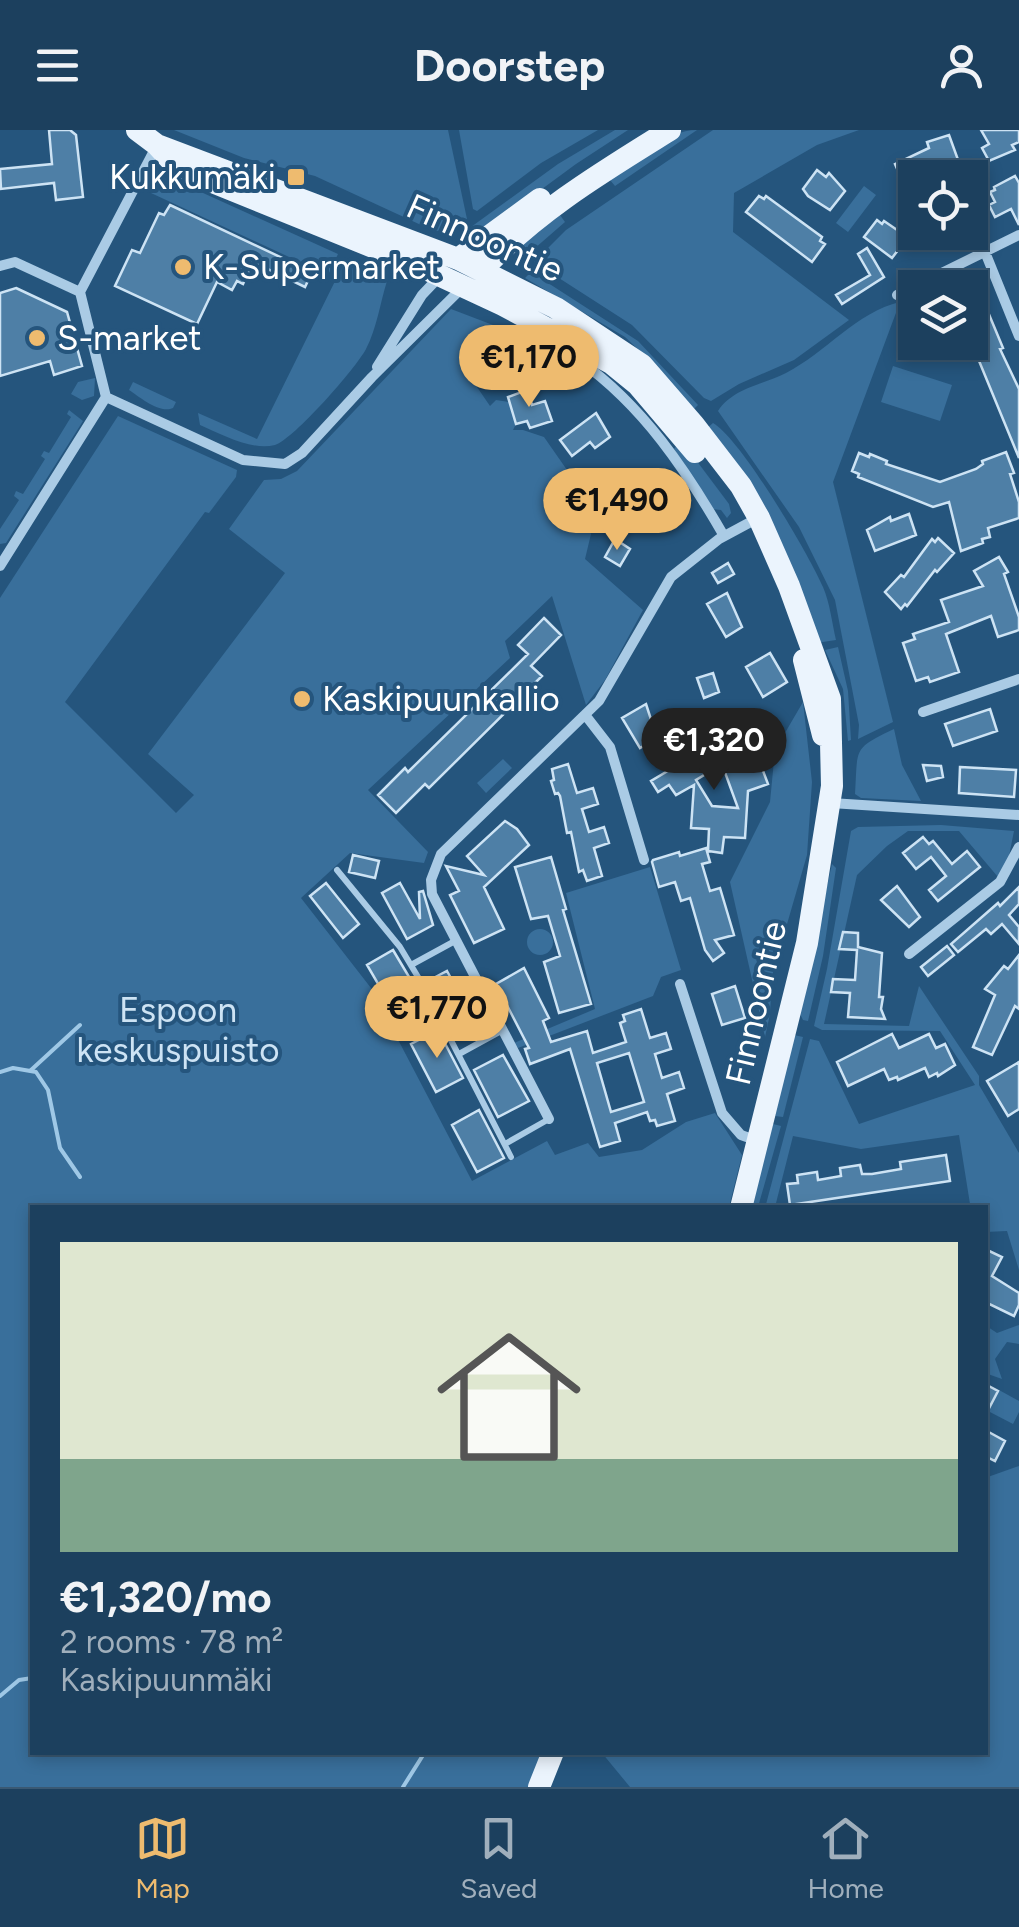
<!DOCTYPE html>
<html lang="en">
<head>
<meta charset="utf-8">
<style>
  body { margin:0; font-family:Figtree,sans-serif; background:#254764; color:#f1f3f6; height:100vh; display:flex; flex-direction:column; font-size:38px; white-space:nowrap }
  * { box-sizing:border-box; margin:0 }
  p { font-size:32px; color:#a0afbc }
  .icon { flex:none; width:55px; height:55px; fill:none; stroke:currentColor; stroke-width:2; stroke-linecap:round; stroke-linejoin:round }
  .map { position:relative; flex:1; overflow:hidden }
  .sheet { position:absolute; left:30px; top:1075px; width:958px; height:550px; display:flex; flex-direction:column; background:#1c405e; border-radius:0px; box-shadow:0 5px 15px #0003,0 0 0 2px #3a5973 }
  .sheet>* { flex:none }
  .buttons { position:absolute; left:898px; top:30px; display:grid; gap:20px }
  .buttons a { display:grid; place-items:center; width:90px; height:90px; border-radius:0px; background:#1c405e; box-shadow:0 5px 15px #0003,0 0 0 2px #3a5973; font-size:50px }
  .price { position:absolute; translate:-50% -85px; padding:0 22px; border-radius:35px; background:#eebb6f; color:#111; font-size:32px; line-height:65px; filter:drop-shadow(0 2px 5px #0008) }
  .price::after { content:''; position:absolute; left:50%; top:60px; width:30px; height:22px; margin-left:-15px; background:inherit; clip-path:polygon(0 0,100% 0,50% 100%) }
  .price.selected { background:#222; color:#fff }
  ul { padding:0; list-style:none }
  li { display:grid; align-content:center; gap:20px; height:530px; padding:0 30px }
  li span { display:grid; place-items:center; height:310px; border-radius:0px; color:#555 }
  li>.icon { margin-inline-start:auto }
  span .icon { width:180px; height:180px; fill:#fffc; stroke-width:1 }
  li b { font-size:42px }
  header { display:flex; justify-content:space-between; align-items:center; height:130px; padding:0 30px; background:#1c405e; font-size:45px; font-weight:700 }
  .dock { display:flex; justify-content:space-around; align-items:center; height:140px; border-top:2px solid #3a5973; background:#1c405e; font-size:28px; color:#a0afbc }
  .dock a { display:grid; justify-items:center; gap:5px }
  .dock .selected { color:#eebb6f }
  .map>svg:first-child { display:block }
  .green { fill:#396f9b }
  .lines { fill:none; stroke-linecap:round; stroke-linejoin:round }
  .stream { stroke:#9fc8e6; stroke-width:4 }
  .building { fill:#4e7fa6; stroke:#cde3f4; stroke-width:2.5; fill-rule:evenodd }
  .lane { stroke:#aacbe5; stroke-width:6 }
  .street { stroke:#aacbe5; stroke-width:10 }
  .primary { stroke:#ebf4fd; stroke-width:22 }
  .poi-dot { fill:#eebb6f; stroke:#25557d; stroke-width:4 }
  .labels { text-anchor:middle; dominant-baseline:central; stroke-width:8; stroke-linejoin:round; paint-order:stroke }
  .poi-label { font-size:35px; fill:#fff; stroke:#25557d; text-anchor:start }
  .street-label { font-size:35px; fill:#fff; stroke:#25557d }
  .park-label { font-size:35px; fill:#cde3f4; stroke:#25557d }
</style>
</head>
<body>
<header><svg class="icon" aria-label="menu" viewBox="0 0 24 24"><path d="M4 6h16M4 12h16M4 18h16"/></svg>Doorstep<svg class="icon" aria-label="person" viewBox="0 0 24 24"><circle cx="12" cy="8" r="4"/><path d="M4 21q1-7 8-7t8 7"/></svg></header>
<div class="map">
<svg width="1019" height="1657" viewBox="0 0 1019 1657">
  <rect width="100%" height="100%" fill="#25557d"/>
  <!-- green -->
  <path class="green" d="M174,0H448L467,89L453,100L434,101L315,46L244,28Z
    M459,0H598L541,33L477,81L473,79Z
    M615,0H628L576,34L481,104L471,97L558,34Z
    M697,0L615,56L610,50C634,31 666,0 697,0Z
    M713,0H859L817,15L734,63L733,102L849,190L794,230L739,254L711,271L704,268L632,195L534,132L566,100Z
    M170,48L338,124L328,145L151,63L161,49Z
    M864,56L876,65L848,102L836,93Z
    M560,85L565,92L527,125L520,121L526,111Z
    M345,131L366,138L387,151C380,173 377,198 366,219C356,238 294,309 275,315C251,321 221,304 200,295L198,283L257,309Z
    M531,142L638,211L698,275L690,283L644,225L625,207L525,148Z
    M900,172L833,352L893,592L858,609L859,595L835,470L799,397L718,281C733,258 762,255 786,243C825,223 857,182 900,172Z
    M451,179L511,202L477,257L490,276L496,270L509,272L516,294L513,300H523L544,307L574,350L580,381L591,404L585,429L643,480L605,550L586,575L552,466L505,511L510,528L368,660L428,722L424,733L350,723L301,768L371,858L472,1051L547,1011L555,1025L588,1013L599,1027L642,1020L686,992L715,983L742,1025L729,1077L32,1078V1622L546,1623L531,1657H0V468L118,286L237,340L236,347L209,383L205,382L65,572L176,683L194,665L148,624L285,443L229,399L264,350L281,349L297,341Z
    M893,236L952,255L940,291L881,272Z
    M95,248L94,266L82,270L71,264L78,252Z
    M133,252L176,272L173,278C160,284 141,268 129,260Z
    M69,280L83,291L6,413L0,414V399L19,370L14,366L16,361L23,364L45,329L41,326L44,321L49,323L71,287L67,284Z
    M713,293C741,309 808,423 823,457C830,473 832,493 836,510L816,513L705,300Z
    M681,310L729,374L731,383L727,388L721,380L712,379L674,319Z
    M838,517L848,561L851,610L848,611L843,559L825,520Z
    M803,572L812,652L807,725L772,846L770,884L765,907L730,752L770,672L775,620Z
    M894,599L902,635L921,671L861,668L855,664C858,618 852,619 894,599Z
    M503,629L512,638L486,663L477,653Z
    M941,695L1014,701L1008,731L998,747L959,701H908L887,716L857,745L824,894L909,896L919,856L979,946V955L1019,1023V1140L1007,1101L985,1102V1078L950,1077L970,1074L959,1005L861,1019L793,1006L775,1077L765,1078L810,909L819,911L859,994L975,955L940,901L822,900L814,896L827,839L851,701L858,697Z
    M832,734L836,738L823,826L808,891L803,890L799,882Z
    M650,737L681,840L661,847L653,866L518,918L514,913L595,879L566,763Z
    M527 812a13 13 0 1 1 26 0a13 13 0 1 1-26 0Z
    M794,905L803,907L783,987L775,986Z
    M773,994L781,996L758,1077H750Z
    M985,1195L997,1203L1019,1195V1214L1007,1212L995,1229L1002,1249L985,1243Z
    M999,1260L1019,1271V1282L1013,1294L988,1281Z
    M1019,1336V1657H630L602,1623L985,1622V1348Z"/>
  <g class="lines">
    <!-- stream -->
    <path class="stream" d="M30,941L80,895
      M0,942L13,938L36,942L48,960L60,1018L80,1047
      M0,1566L19,1550L32,1548
      M403,1657L425,1622"/>
  </g>
  <!-- building -->
  <path class="building" d="M49,0H70L76,5L83,67L56,70L54,53L1,59L0,39L52,34Z
    M981,0H1019V12L1012,15L1015,20L989,31L982,18L989,14Z
    M949,5L961,38L933,48H915V53L905,57L895,34L929,18L927,12Z
    M817,40L826,47L829,43L845,61L830,80L808,66L803,59Z
    M1015,46L1019,53V95L1011,79L995,87L989,75L995,72L990,62L995,60L994,57Z
    M759,66L764,69L766,66L822,107L820,111L825,114L812,132L746,82Z
    M170,75L312,142L305,157L253,132L243,154L237,151L232,160L217,152L197,194L115,156L132,120L140,123L159,83L164,85Z
    M877,90L882,94L884,91L903,104L901,107L905,111L892,128L864,107Z
    M867,118L884,147L842,174L836,165L870,145L858,124Z
    M16,158L67,182L82,236L54,245L50,231L0,246V163Z
    M988,182L1003,218L1000,219L1019,259V328L970,209V189Z
    M527,260L532,275L545,271L552,291L530,298L527,291L516,294L508,267Z
    M596,283L610,307L595,318L590,312L572,326L560,310Z
    M1006,322L1014,343L1010,344L1019,372V388L988,398L990,407L982,409L983,413L961,421L949,372L933,377L858,347L859,344L852,341L859,323L869,327L870,324L887,331L886,334L940,352L976,339L983,334L982,331Z
    M666,359L685,384L666,394L652,366Z
    M909,384L916,405L875,421L867,400L890,387L891,391Z
    M938,408L954,423L937,442L935,440L907,476L905,474L901,479L885,462L901,445L904,447L932,409L935,412Z
    M615,409L630,419L620,436L605,427Z
    M999,427L1008,442L1004,444L1019,487V500L998,507L991,486L946,504L959,542L930,552L928,547L916,551L903,513L915,509L913,504L949,492L941,470L983,456L974,441Z
    M728,433L734,444L718,453L712,443Z
    M727,463L742,497L726,507L707,474Z
    M544,488L561,505L531,536L542,546L429,658L425,654L396,683L378,665L405,638L408,642L528,524L518,515Z
    M770,523L787,552L763,567L746,537Z
    M713,543L719,562L704,568L697,548Z
    M646,574L657,608L640,618L622,588Z
    M990,579L997,601L953,616L945,594Z
    M698,613L714,639L696,650L712,676L738,678L723,637L757,625L768,654L748,661L745,708L724,707L722,723L708,721L709,699L691,698L694,655L676,665L669,655L658,662L651,651L671,639L667,632Z
    M568,634L577,663L593,658L598,674L582,679L589,702L604,697L609,713L594,718L602,746L587,751L583,740L579,742L571,702L567,703L560,666L558,663L555,664L551,651L554,650L552,639Z
    M923,635L941,636L943,647L927,651Z
    M960,637L1016,640L1014,667L959,663Z
    M505,691L517,699L529,715L484,757L504,799L474,813L450,765L459,761L446,736L484,745L467,726Z
    M923,707L929,714L933,711L952,734L967,721L980,737L938,771L929,760L946,746L931,727L916,739L903,723Z
    M706,718L710,732L702,734L710,761L720,758L734,805L715,810L724,823L713,831L705,820L690,768L681,771L675,752L659,757L652,732L653,730L679,722L680,726Z
    M353,725L379,731L375,748L349,742Z
    M551,727L566,779L563,780L591,874L559,883L544,832L560,826L548,786L531,789L515,737Z
    M326,753L359,794L343,808L310,766Z
    M400,753L420,789L419,762L423,761L433,795L407,809L382,763Z
    M897,756L920,787L909,797L881,770Z
    M1019,757V774L1009,785L1019,797V814L1002,794L991,804L986,799L958,822L951,814L998,773L1000,776Z
    M843,802L858,803V817L882,823L879,867H883L881,879L885,889L848,887L850,863L831,862L833,849L855,850L857,820L839,819Z
    M947,816L954,825L928,846L921,837Z
    M393,820L421,867L394,881L367,835Z
    M1019,825V879L1015,876L992,925L973,917L995,865L985,859L1004,836L1008,839Z
    M524,838L549,888L543,891L551,912L587,901L593,923L626,912L620,893L625,891L623,885L641,879L650,908L666,903L671,919L655,924L662,948L679,942L684,958L667,964L675,991L657,996L655,990L650,991L647,982L615,993L620,1011L600,1017L570,919L530,934L525,919L529,918L496,854ZM629,923L644,972L611,982L597,933Z
    M447,841L458,861L468,856L484,884L453,899L428,851Z
    M735,856L745,888L722,895L712,864Z
    M438,900L463,948L436,962L411,914Z
    M892,904L899,918L929,904L936,918L945,914L955,935L938,946L937,943L929,947L925,938L898,950L897,947L889,950L884,939L848,956L837,932Z
    M503,925L529,971L498,987L474,940Z
    M1019,932V979L1008,986L987,951Z
    M479,980L504,1028L477,1042L452,995Z
    M946,1025L950,1051L790,1075L787,1054L798,1053L797,1045L817,1042L818,1050L841,1046L840,1038L860,1035L862,1044H872L901,1039L900,1032Z
    M985,1119L1002,1127L992,1146L1019,1163V1175L1014,1186L985,1172Z
    M985,1254L998,1261L985,1286Z
    M985,1300L1005,1311L995,1331L985,1326Z"/>
  <g class="lines">
    <!-- lane -->
    <path class="lane" d="M337,740L400,817L421,852L511,1027
      M411,835L455,811
      M459,924L501,901
      M505,1014L549,989"/>
    <!-- street -->
    <path class="street" d="M985,122L1019,206
      M0,136L15,132L80,162
      M897,165L1019,105
      M580,231C643,276 686,340 724,406
      M377,237L422,165L441,145
      M106,267L243,330L285,334L302,323L372,247L463,157
      M0,436L106,267L80,162L157,15
      M923,582L1019,549
      M586,586L610,617L644,730
      M831,673L1019,685
      M909,824L1000,752L1019,717
      M680,854L722,983L741,1005L758,1011
      M549,989L432,764L431,750L441,724L599,571L671,447L719,409L758,388"/>
    <!-- primary -->
    <path class="primary" d="M137,0L157,15L178,38L415,134L503,175L611,233L638,255L695,322
      M157,15L458,129L556,178L642,235L694,295L741,356L759,388L789,456L830,569L832,656L807,813L741,1078
      M458,129L540,69
      M482,140C535,82 604,41 670,0
      M804,530L823,605
      M539,1657L553,1622"/>
  </g>
  <!-- markers -->
  <g class="poi-dot">
    <rect x="286" y="37" width="20" height="20" rx="5"/>
    <circle cx="183" cy="137" r="10"/>
    <circle cx="37" cy="208" r="10"/>
    <circle cx="302" cy="569" r="10"/>
  </g>
  <g class="labels">
    <!-- poi labels -->
    <g class="poi-label">
      <text x="276" y="47" text-anchor="end">Kukkumäki</text>
      <text x="203" y="137">K-Supermarket</text>
      <text x="57" y="208">S-market</text>
      <text x="322" y="569">Kaskipuunkallio</text>
    </g>
    <!-- street labels -->
    <g class="street-label">
      <text transform="translate(485 108) rotate(24)">Finnoontie</text>
      <text transform="translate(756 873) rotate(-77)">Finnoontie</text>
    </g>
    <!-- park labels -->
    <g class="park-label">
      <text x="178" y="880">Espoon<tspan x="178" dy="40">keskuspuisto</tspan></text>
    </g>
  </g>
</svg>
<div class="buttons">
<a><svg class="icon" aria-label="locate" viewBox="0 0 24 24"><circle cx="12" cy="12" r="6"/><path d="M12 2v4M12 18v4M2 12h4M18 12h4"/></svg></a>
<a><svg class="icon" aria-label="layers" viewBox="0 0 24 24"><path d="M12 4l9 5-9 5-9-5zM3 14l9 5 9-5"/></svg></a>
</div>
<b class="price" style="left:529px;top:280px">€1,170</b>
<b class="price" style="left:617px;top:423px">€1,490</b>
<b class="price selected" style="left:714px;top:663px">€1,320</b>
<b class="price" style="left:437px;top:931px">€1,770</b>
<section class="sheet">
<ul>
<li><span style="background:linear-gradient(#dfe7d0 70%,#7fa58c 0)"><svg class="icon" aria-label="home" viewBox="0 0 24 24"><path d="M3 11l9-7 9 7M6 9v11h12V9"/></svg></span><div><b>€1,320/mo</b><p>2 rooms · 78 m²</p><p>Kaskipuunmäki</p></div></li>
</ul>
</section>
</div>
<nav class="dock">
<a class="selected"><svg class="icon" aria-label="map" viewBox="0 0 24 24"><path d="M3 6l6-2 6 2 6-2v14l-6 2-6-2-6 2zM9 4v14M15 6v14"/></svg>Map</a>
<a><svg class="icon" aria-label="saved" viewBox="0 0 24 24"><path d="M7 4h10v16l-5-4-5 4z"/></svg>Saved</a>
<a><svg class="icon" aria-label="home" viewBox="0 0 24 24"><path d="M3 11l9-7 9 7M6 9v11h12V9"/></svg>Home</a>
</nav>
</body>
</html>
